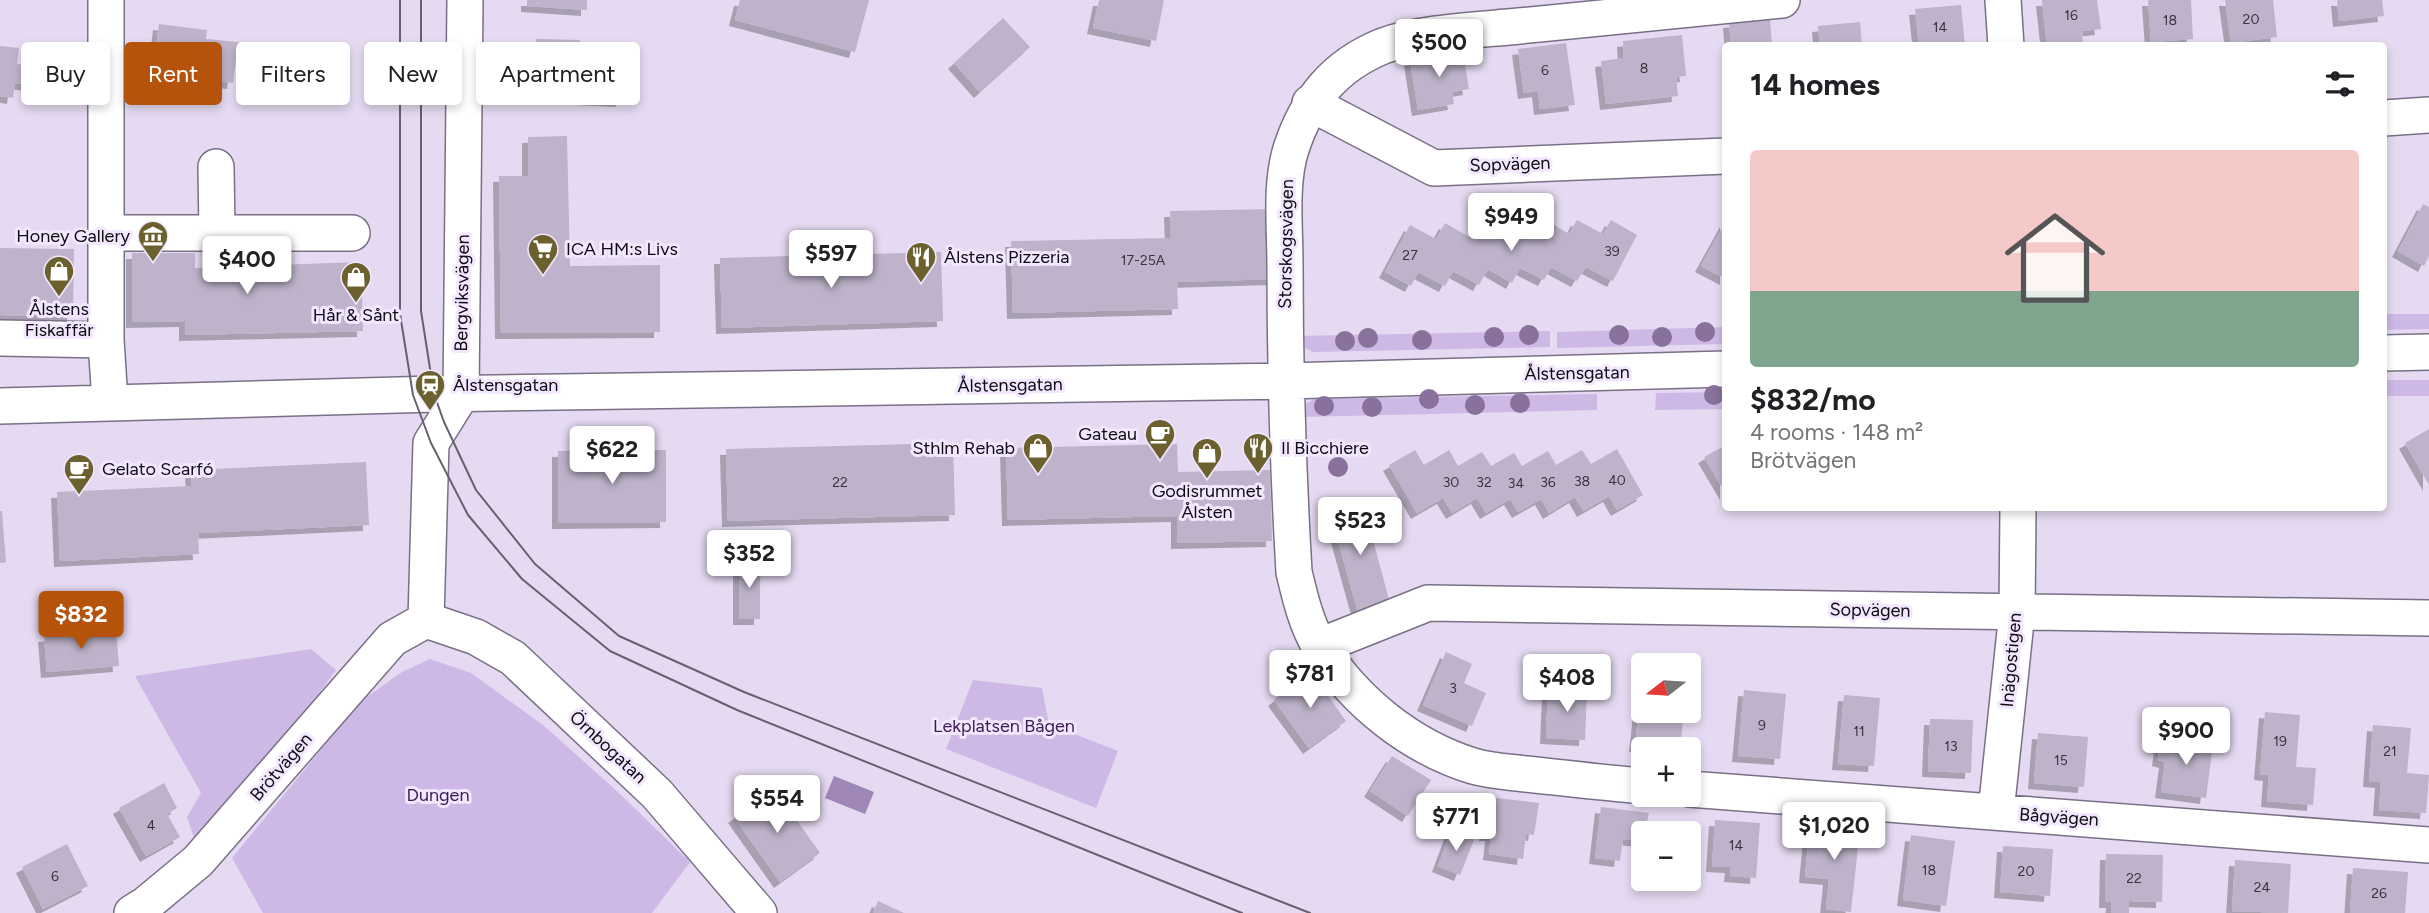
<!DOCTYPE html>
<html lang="en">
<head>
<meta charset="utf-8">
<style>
  body { margin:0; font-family:Figtree,sans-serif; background:#f6f6f6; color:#202124; height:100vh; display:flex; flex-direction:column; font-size:26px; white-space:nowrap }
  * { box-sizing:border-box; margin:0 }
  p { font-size:23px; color:#757577 }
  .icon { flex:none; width:38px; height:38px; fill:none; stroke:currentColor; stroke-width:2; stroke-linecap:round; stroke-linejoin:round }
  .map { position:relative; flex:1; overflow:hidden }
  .drawer { position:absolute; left:1722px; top:42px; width:665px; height:469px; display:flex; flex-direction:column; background:#fff; border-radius:7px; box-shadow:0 4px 10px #0003 }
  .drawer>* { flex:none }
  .hud { position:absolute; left:21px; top:42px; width:665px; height:63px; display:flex; gap:14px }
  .needle { width:46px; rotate:253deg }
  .buttons { position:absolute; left:1631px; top:653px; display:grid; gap:14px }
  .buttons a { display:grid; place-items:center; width:70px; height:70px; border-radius:7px; background:#fff; box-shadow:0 4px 10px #0003; font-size:35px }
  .price { position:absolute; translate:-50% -60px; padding:0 16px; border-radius:7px; background:#fff; color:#222; font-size:23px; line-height:46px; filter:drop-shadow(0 2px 4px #0008) }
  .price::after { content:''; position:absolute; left:50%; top:42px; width:21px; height:16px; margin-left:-10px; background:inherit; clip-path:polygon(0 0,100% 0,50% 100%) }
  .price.selected { background:#b45309; color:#fff }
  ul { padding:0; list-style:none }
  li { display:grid; align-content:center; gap:14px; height:371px; padding:0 28px }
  li span { display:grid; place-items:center; height:217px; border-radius:7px; color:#555 }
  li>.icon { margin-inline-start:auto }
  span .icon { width:126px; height:126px; fill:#fffc; stroke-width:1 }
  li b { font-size:30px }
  h2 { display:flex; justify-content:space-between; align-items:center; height:84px; padding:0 28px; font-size:30px }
  .chip { padding:0 24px; border-radius:7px; background:#fff; box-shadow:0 4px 10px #0003; font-size:24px; line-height:63px }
  .chip.selected { background:#b45309; color:#fff }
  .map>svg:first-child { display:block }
  .green { fill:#ceb8e6 }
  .water { fill:#9e87b6 }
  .building { fill:#beb3ca; filter:url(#shadow) }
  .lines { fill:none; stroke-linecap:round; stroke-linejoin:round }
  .minor-casing { stroke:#7a7085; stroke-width:38 }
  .minor { stroke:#fff; stroke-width:35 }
  .tram { stroke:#67616f; stroke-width:2 }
  .tree { fill:#88719b }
  .labels { text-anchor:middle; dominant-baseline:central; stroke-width:6; stroke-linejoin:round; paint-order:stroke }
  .number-label { font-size:14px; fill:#39343f }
  .street-label { font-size:18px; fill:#0d0a11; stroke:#f2e7ff }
  .poi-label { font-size:18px; fill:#0d0a11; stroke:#f2e7ff; text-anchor:start }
  .park-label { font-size:18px; fill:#3b1b54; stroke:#f2e7ff }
</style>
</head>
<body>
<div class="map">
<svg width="2429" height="913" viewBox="0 0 2429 913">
  <defs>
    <filter id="shadow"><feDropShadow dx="-6" dy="6" stdDeviation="0" flood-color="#0004"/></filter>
  </defs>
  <rect width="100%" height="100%" fill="#e5daf1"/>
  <!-- green -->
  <path class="green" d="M2429,314V329L2384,330V314Z
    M1725,327V344L1557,348V332Z
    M1550,331V347L1313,352L1299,344L1297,336Z
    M2384,380H2429V396H2384Z
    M1725,392V409L1655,410L1656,393Z
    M1597,394V410L1300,417L1304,404L1315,399Z
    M311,649L336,670L277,752L196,844L187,817L201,793L135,676Z
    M430,659L471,673L543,725L619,793L690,862L652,913H263L232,858L361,701L402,672Z
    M973,680L1042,688L1049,724L1118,751L1096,808L946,749Z"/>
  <!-- water -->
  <path class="water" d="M834,776L874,792L865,814L825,798Z"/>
  <!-- building -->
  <path class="building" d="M527,0H587V10L527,6Z
    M740,0H869L855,52L735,20Z
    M1099,0H1164L1156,41L1093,28Z
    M2042,0H2097L2101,29L2082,31L2083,46H2047Z
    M2148,0H2191L2193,39L2151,42Z
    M2225,0H2273L2277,37L2231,43Z
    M2337,0H2382L2384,16L2339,21Z
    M1961,5L1965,46H1919L1915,9Z
    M1003,18L1030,47L980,92L954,63Z
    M1770,19L1772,46H1731L1729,22Z
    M1860,22L1862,46H1820L1818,26Z
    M159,24L207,30L206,39L238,42L233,83L153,74Z
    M1682,35L1686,76L1676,77L1678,96L1606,104L1601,61L1624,58L1623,41Z
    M536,39L580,40L579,67L624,69L622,101L579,99V88L535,86Z
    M1566,43L1575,105L1540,109L1538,91L1524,93L1518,49Z
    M0,46L19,48L17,64L34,66L32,85L15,83L13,98L0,96Z
    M1463,52L1469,89L1452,92L1454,104L1418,110L1410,60Z
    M567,136L570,266L660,265V332L501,333L499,176H528V137Z
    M2423,204L2429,207V256L2424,266L2398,251Z
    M1274,209L1276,279L1177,282L1178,309L1013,313L1011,241L1171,238L1170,211Z
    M1546,220L1569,234L1577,220L1603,234L1611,220L1637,235L1613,281L1586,267L1577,281L1551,267L1544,280L1520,268L1512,283L1488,269L1479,285L1453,271L1445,286L1418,272L1411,286L1385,272L1410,225L1436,239L1445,223L1471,238L1480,222L1506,236L1514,221L1538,235Z
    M1726,221V279L1701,266Z
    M0,248L74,249L73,317L0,315Z
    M941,252L943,321L722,328L720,258Z
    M132,253H195V268L361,262L363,331L185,335V321L132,322Z
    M2429,429V485L2405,443Z
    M953,443L955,515L728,521L726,449Z
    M1177,444L1178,472L1270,470L1272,541L1177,543V516L1008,520L1006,448Z
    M1726,445V494L1704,457Z
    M1617,449L1643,495L1617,510L1609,496L1583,511L1575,497L1549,513L1541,499L1518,512L1510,499L1486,513L1477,498L1452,513L1443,498L1417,513L1389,465L1415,450L1424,465L1449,450L1458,466L1482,452L1491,466L1514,453L1522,466L1548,451L1556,465L1582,450L1591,464Z
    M666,450V522L558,523V451Z
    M366,462L369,525L198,533L199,554L60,561L57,492L192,486L191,470Z
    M1362,499L1391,607L1359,616L1329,508Z
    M0,511H2L6,562L0,563Z
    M739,560L760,561V619H739Z
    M116,630L119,666L47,672L44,636Z
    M1446,652L1472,664L1464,683L1486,693L1472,726L1423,705Z
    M1311,672L1346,721L1309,748L1274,700Z
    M1548,689L1587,691L1585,740L1546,738Z
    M1744,690L1786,694L1780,759L1738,756Z
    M1641,691H1643V710H1684L1680,749L1635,746Z
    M1844,695L1880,698L1874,766L1838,764Z
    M2265,712L2300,715L2296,767L2316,768L2313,805L2267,801L2269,775L2260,774Z
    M1930,719L1973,720L1971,773L1928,771Z
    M2373,725L2411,728L2407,773L2429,775L2426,813L2379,810L2381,782L2369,781Z
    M2038,733L2088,737L2084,787L2034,783Z
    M2161,738L2213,745L2206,798L2161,792L2165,762L2158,760Z
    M1392,756L1431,780L1408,816L1370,791Z
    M164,783L177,808L167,814L180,837L146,856L119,808Z
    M774,788L820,853L780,882L734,817Z
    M1489,797L1539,803L1534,835L1526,834L1523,859L1489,854L1491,835H1485Z
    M1601,807L1649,813L1643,841L1623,839L1620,861L1595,858Z
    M1715,820L1760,823L1756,878L1730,876L1731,867L1712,866Z
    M1810,823L1860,828L1851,912L1826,909L1829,879L1805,877Z
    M1451,831L1474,840L1460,875L1438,866Z
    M1911,835L1955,841L1946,906L1903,900Z
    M67,844L88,886L43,909L22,867Z
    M2003,846L2053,849L2050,896L2000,892Z
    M2106,854L2163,855L2162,902L2129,901V913H2111L2112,902H2105Z
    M2235,860L2291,864L2288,913L2232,911Z
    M2353,868L2408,872L2405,913H2350Z
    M878,901L904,913H873Z"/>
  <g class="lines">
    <!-- minor casing -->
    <g class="minor-casing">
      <path id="minor" d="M106,0V340L110,402
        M2003,0L2006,46
        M1310,103L1434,168L1726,156
        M2384,118L2429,115
        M216,167L217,233
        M106,233H352
        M0,338L106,340
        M2384,353L2429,352
        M0,406L434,394L1286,381L1726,369
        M426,620L431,443L461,395L465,0
        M426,620L476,637L513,658L657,794L759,913
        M1320,646L1428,603L2429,618
        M1643,786C1604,783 1565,778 1526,774C1509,772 1490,771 1473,766C1411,747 1355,702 1320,647C1306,624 1300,597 1294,572C1288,469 1285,367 1285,265C1285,227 1280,184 1291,149C1307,100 1334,66 1383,46C1420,32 1479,30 1519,26C1607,18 1695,9 1782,0
        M1689,789L2429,845
        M1996,812L2017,612L2018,508
        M132,913L145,905L198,861L392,639L426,620"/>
    </g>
    <!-- minor -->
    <use href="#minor" class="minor"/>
    <!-- tram -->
    <path class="tram" d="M400,0V314L413,395L431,443L468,515L522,579L610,651L737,710L1242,913
      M421,0V311L434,394L444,422L476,490L535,564L619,636L744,692L1310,913"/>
  </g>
  <!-- trees -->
  <g class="tree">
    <circle cx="1705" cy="332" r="10"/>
    <circle cx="1529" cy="335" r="10"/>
    <circle cx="1619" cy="335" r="10"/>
    <circle cx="1494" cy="337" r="10"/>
    <circle cx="1662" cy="337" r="10"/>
    <circle cx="1368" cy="338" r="10"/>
    <circle cx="1422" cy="340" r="10"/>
    <circle cx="1345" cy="341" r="10"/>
    <circle cx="1714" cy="395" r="10"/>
    <circle cx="1429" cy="399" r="10"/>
    <circle cx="1520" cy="403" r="10"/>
    <circle cx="1475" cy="405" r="10"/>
    <circle cx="1324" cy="406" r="10"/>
    <circle cx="1372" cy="407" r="10"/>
    <circle cx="1338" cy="467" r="10"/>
  </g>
  <!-- icons -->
  <defs>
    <g id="museum-pin" transform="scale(1.575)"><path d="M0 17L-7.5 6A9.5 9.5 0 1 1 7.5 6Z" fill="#6c612e" stroke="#f2e7ff"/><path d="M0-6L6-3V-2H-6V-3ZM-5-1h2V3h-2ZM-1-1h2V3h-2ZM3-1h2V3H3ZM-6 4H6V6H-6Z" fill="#fff"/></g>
    <g id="supermarket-pin" transform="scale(1.575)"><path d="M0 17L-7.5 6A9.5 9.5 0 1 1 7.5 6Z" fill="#6c612e" stroke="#f2e7ff"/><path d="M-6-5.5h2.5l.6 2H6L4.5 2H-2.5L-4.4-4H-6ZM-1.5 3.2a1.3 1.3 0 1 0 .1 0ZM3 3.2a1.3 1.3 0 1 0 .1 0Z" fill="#fff"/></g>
    <g id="restaurant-pin" transform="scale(1.575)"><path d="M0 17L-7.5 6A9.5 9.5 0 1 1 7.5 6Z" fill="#6c612e" stroke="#f2e7ff"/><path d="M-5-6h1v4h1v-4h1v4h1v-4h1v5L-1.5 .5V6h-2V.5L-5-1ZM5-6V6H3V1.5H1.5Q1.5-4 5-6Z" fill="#fff"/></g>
    <g id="shop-pin" transform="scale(1.575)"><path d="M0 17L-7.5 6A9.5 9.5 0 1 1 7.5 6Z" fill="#6c612e" stroke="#f2e7ff"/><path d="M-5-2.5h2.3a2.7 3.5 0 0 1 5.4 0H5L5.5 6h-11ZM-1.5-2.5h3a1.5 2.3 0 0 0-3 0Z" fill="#fff"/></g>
    <g id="station-pin" transform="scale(1.575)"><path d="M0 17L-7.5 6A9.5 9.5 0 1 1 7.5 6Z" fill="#6c612e" stroke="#f2e7ff"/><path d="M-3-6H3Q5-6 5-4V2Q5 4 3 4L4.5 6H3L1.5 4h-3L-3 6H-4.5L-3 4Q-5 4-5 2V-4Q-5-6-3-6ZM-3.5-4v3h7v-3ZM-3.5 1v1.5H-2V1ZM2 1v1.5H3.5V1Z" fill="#fff"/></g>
    <g id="cafe-pin" transform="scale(1.575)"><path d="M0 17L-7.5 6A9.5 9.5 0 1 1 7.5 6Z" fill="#6c612e" stroke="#f2e7ff"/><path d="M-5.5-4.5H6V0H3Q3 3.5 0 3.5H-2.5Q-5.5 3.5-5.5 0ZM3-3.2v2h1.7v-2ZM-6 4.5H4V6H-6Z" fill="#fff"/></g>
  </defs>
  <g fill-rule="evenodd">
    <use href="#museum-pin" x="153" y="236"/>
    <use href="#supermarket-pin" x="543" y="249"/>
    <use href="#restaurant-pin" x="921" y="257"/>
    <use href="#shop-pin" x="59" y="271"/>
    <use href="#shop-pin" x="356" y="277"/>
    <use href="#station-pin" x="430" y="385"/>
    <use href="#cafe-pin" x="1160" y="434"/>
    <use href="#shop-pin" x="1038" y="448"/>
    <use href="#restaurant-pin" x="1258" y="448"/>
    <use href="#shop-pin" x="1207" y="453"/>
    <use href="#cafe-pin" x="79" y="469"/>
  </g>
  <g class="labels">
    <!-- number labels -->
    <g class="number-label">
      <text x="2071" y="15">16</text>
      <text x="2251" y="19">20</text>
      <text x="2170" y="20">18</text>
      <text x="1940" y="27">14</text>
      <text x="1644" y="68">8</text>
      <text x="1545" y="70">6</text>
      <text x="1612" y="251">39</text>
      <text x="1410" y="255">27</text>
      <text x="1143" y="260">17-25A</text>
      <text x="1617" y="480">40</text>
      <text x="1582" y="481">38</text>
      <text x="840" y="482">22</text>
      <text x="1451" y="482">30</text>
      <text x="1484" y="482">32</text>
      <text x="1548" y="482">36</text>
      <text x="1516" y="483">34</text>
      <text x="1453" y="688">3</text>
      <text x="1762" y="725">9</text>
      <text x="1859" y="731">11</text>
      <text x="2280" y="741">19</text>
      <text x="1951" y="746">13</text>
      <text x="2390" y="751">21</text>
      <text x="2061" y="760">15</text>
      <text x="151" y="825">4</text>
      <text x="1736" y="845">14</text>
      <text x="1929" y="870">18</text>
      <text x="2026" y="871">20</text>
      <text x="55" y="876">6</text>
      <text x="2134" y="878">22</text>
      <text x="2262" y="887">24</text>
      <text x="2379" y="893">26</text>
    </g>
    <!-- street labels -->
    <g class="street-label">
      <text transform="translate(1510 164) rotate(-2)">Sopvägen</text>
      <text transform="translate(1286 244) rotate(-89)">Storskogsvägen</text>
      <text transform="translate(462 293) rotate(-89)">Bergviksvägen</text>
      <text transform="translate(1577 373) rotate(-1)">Ålstensgatan</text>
      <text transform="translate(1010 385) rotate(-1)">Ålstensgatan</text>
      <text transform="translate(1870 610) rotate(1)">Sopvägen</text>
      <text transform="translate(2011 660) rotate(-85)">Inägostigen</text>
      <text transform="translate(608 747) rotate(43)">Örnbogatan</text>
      <text transform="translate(281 767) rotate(-49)">Brötvägen</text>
      <text transform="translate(2059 817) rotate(4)">Bågvägen</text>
    </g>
    <!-- poi labels -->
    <g class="poi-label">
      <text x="130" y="236" text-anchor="end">Honey Gallery</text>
      <text x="566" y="249">ICA HM:s Livs</text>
      <text x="944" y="257">Ålstens Pizzeria</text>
      <text x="59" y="309" text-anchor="middle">Ålstens<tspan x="59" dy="21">Fiskaffär</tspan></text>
      <text x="356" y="315" text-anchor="middle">Hår &amp; Sånt</text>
      <text x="453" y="385">Ålstensgatan</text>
      <text x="1137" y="434" text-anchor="end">Gateau</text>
      <text x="1015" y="448" text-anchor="end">Sthlm Rehab</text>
      <text x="1281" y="448">Il Bicchiere</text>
      <text x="102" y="469">Gelato Scarfó</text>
      <text x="1207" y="491" text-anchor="middle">Godisrummet<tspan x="1207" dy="21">Ålsten</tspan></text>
    </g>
    <!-- park labels -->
    <g class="park-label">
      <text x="1004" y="726">Lekplatsen Bågen</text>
      <text x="438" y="795">Dungen</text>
    </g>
  </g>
</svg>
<div class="buttons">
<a><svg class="needle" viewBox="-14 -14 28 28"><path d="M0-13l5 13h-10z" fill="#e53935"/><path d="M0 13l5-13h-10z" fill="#757577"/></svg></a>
<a>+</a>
<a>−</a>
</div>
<b class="price" style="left:1439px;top:79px">$500</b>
<b class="price" style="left:1511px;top:253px">$949</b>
<b class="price" style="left:831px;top:290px">$597</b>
<b class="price" style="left:247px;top:296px">$400</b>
<b class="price" style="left:612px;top:486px">$622</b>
<b class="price" style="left:1360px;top:557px">$523</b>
<b class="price" style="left:749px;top:590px">$352</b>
<b class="price selected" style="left:81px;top:651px">$832</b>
<b class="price" style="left:1310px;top:710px">$781</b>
<b class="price" style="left:1567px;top:714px">$408</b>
<b class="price" style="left:2186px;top:767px">$900</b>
<b class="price" style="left:777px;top:835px">$554</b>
<b class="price" style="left:1456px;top:853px">$771</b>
<b class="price" style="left:1834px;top:862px">$1,020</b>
<div class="hud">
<a class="chip">Buy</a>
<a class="chip selected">Rent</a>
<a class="chip">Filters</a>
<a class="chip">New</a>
<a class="chip">Apartment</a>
</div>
<section class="drawer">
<h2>14 homes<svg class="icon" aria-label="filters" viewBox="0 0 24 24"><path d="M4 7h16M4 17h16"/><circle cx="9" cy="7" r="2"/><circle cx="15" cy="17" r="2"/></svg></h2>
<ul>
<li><span style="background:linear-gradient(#f6c9c9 65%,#7fa58c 0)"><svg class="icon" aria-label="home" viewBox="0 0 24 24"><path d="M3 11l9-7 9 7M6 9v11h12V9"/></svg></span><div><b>$832/mo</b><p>4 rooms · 148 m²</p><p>Brötvägen</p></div></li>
</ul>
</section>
</div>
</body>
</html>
